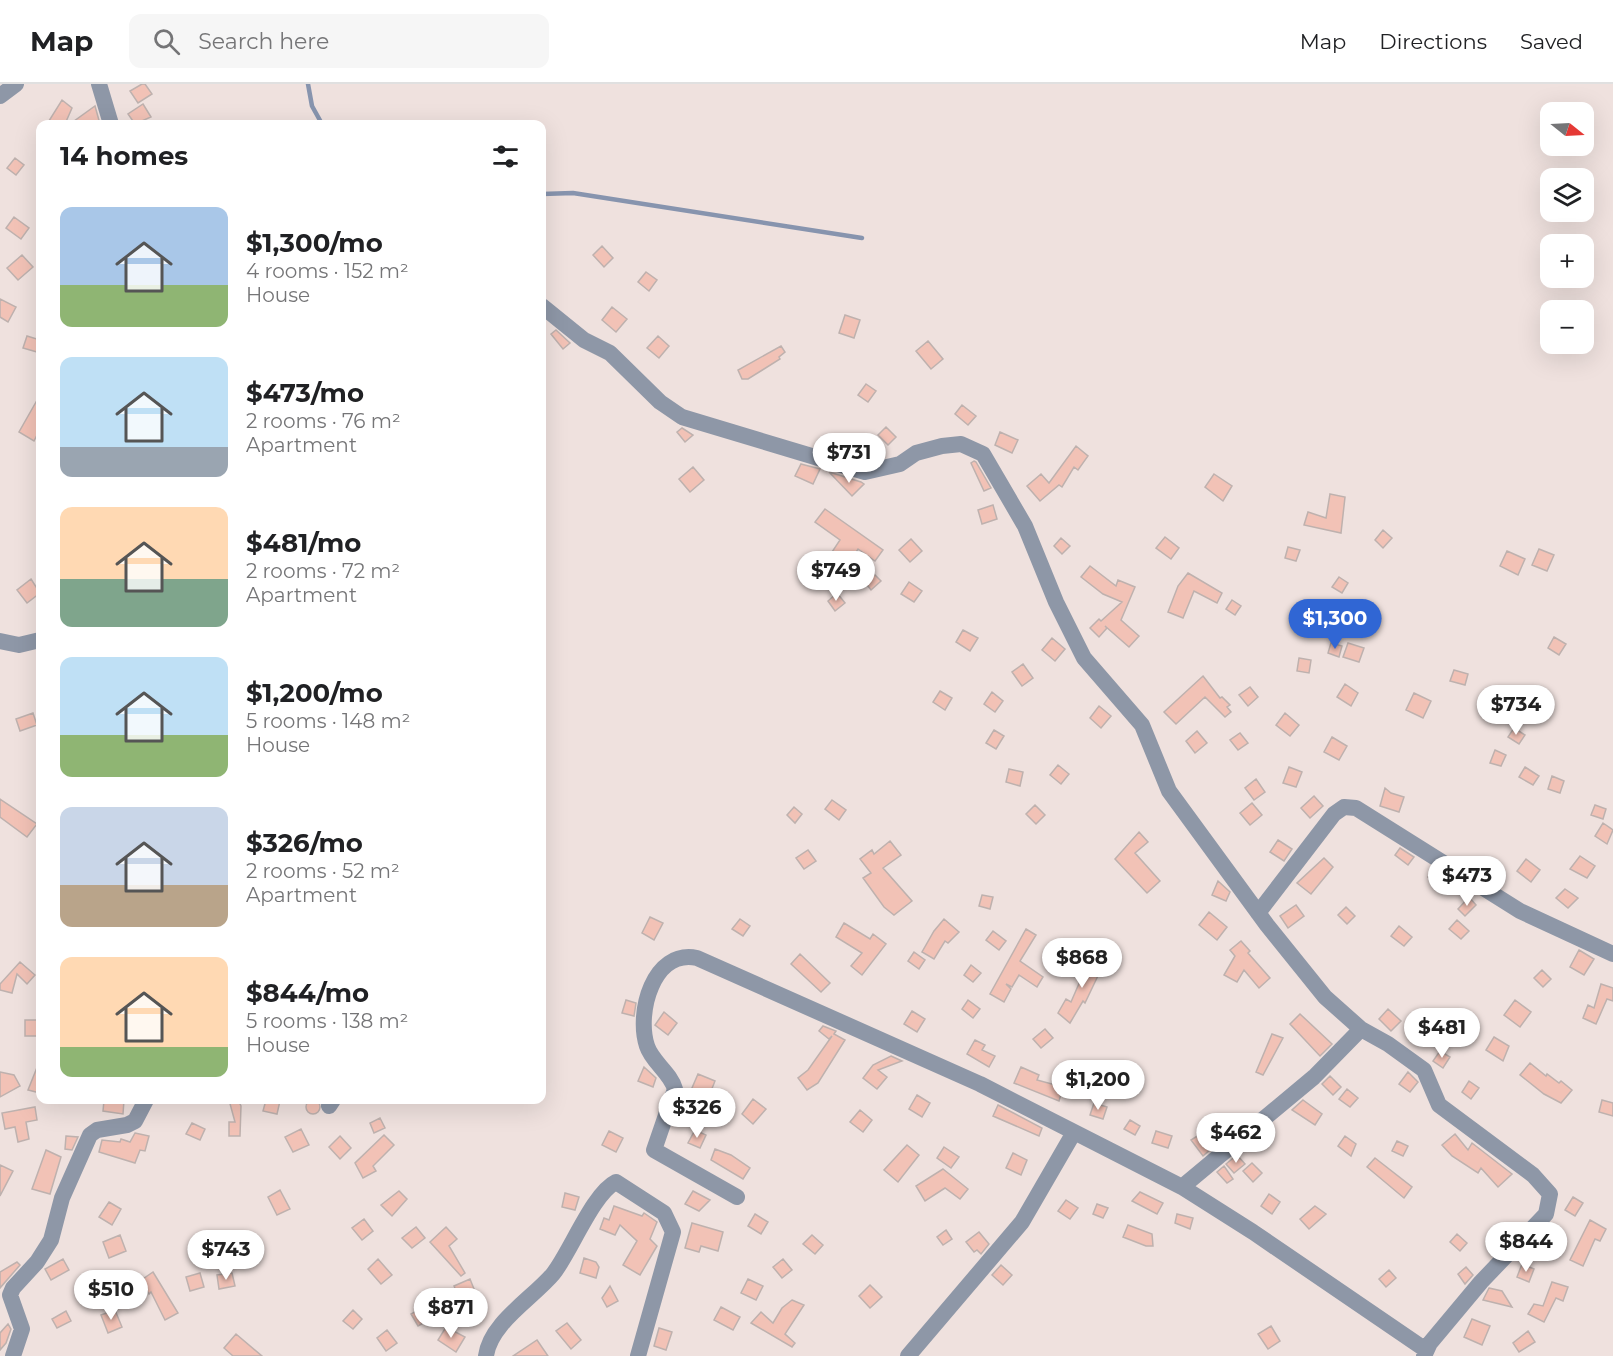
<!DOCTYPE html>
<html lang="en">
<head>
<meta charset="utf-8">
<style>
  body { margin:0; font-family:Montserrat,sans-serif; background:#f6f6f6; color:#202124; height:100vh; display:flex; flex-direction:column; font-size:22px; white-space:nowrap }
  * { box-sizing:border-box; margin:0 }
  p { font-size:20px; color:#757577 }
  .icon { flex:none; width:33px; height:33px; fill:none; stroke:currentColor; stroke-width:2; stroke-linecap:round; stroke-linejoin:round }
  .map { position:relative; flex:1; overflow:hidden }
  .sheet { position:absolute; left:36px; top:36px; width:510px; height:984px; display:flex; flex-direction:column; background:#fff; border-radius:12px; box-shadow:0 6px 24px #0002 }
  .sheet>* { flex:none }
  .needle { width:39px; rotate:108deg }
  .buttons { position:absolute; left:1540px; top:18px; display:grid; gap:12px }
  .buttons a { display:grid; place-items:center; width:54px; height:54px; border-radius:12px; background:#fff; box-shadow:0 6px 24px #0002; font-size:30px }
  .price { position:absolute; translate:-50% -51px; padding:0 14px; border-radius:21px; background:#fff; color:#222; font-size:20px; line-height:39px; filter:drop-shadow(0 2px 3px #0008) }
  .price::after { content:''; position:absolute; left:50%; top:36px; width:18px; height:14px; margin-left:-9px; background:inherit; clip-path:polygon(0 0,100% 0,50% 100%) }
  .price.current { background:#3066d4; color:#fff }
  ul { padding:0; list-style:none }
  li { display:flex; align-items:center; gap:18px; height:150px; padding:0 24px }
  li span { display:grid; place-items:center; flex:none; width:168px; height:120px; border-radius:12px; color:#555 }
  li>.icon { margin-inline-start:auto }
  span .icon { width:72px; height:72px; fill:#fffc; stroke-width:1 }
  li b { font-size:26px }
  h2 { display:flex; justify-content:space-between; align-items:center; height:72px; padding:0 24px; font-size:26px }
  header { display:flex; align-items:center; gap:36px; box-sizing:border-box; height:84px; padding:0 30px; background:#fff; border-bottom:2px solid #e0e0e0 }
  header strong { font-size:28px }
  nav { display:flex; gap:33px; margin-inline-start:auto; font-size:21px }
  .search { width:420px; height:54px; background:#f6f6f6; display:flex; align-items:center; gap:15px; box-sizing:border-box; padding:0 21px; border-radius:12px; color:#757577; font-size:22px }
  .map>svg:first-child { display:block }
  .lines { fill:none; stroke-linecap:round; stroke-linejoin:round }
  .stream { stroke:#8794ae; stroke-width:4.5 }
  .building { fill:#f2c2b6; stroke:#beb1ae; stroke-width:1.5 }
  .minor { stroke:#8e97a7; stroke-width:16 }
</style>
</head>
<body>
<header>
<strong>Map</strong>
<div class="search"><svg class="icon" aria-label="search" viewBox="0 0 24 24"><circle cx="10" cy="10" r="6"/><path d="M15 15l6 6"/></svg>Search here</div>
<nav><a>Map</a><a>Directions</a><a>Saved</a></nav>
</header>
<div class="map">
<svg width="1613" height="1272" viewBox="0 0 1613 1272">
  <rect width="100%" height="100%" fill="#efe1de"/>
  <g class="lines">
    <!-- stream -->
    <path class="stream" d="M308,0L312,22L322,40
      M542,110L573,109L862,154"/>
  </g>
  <!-- building -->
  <path class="building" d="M142,0H145L152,10L138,19L130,7Z
    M62,16L72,24L65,40H47Z
    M143,20L151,33L135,40L128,30Z
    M95,22L100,40H70Z
    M15,74L24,81L16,91L7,84Z
    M14,133L29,144L21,155L6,144Z
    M602,162L613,174L604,183L593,171Z
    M22,171L33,183L18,196L7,184Z
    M646,188L657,196L649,207L638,198Z
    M0,215L16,223L8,238L0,233Z
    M612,223L627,235L616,248L602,236Z
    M845,231L860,236L854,254L839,249Z
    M556,246L570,259L563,265L551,250Z
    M27,252L40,256L37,268L23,264Z
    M658,252L669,262L659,274L647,264Z
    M928,257L943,275L931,285L916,267Z
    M781,262L785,268L779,273L780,275L748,295H742L738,286Z
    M866,300L876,307L868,318L858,311Z
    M40,311V345L34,357L19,348Z
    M962,321L976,332L968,341L955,330Z
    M886,343L896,353L888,361L878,351Z
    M682,344L693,351L685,358L677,348Z
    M1000,348L1018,356L1012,369L995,361Z
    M1076,362L1088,372L1078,386L1074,383L1062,403L1059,401L1040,417L1027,402L1041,390L1049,399Z
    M974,377L976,378L991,404L984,407L971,379Z
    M801,380L820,385L813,400L795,392Z
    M693,383L704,396L690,408L679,395Z
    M829,388L861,398L864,400L852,412Z
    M1214,390L1232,402L1223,417L1205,403Z
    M1330,410L1345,413L1341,449L1304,441L1308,428L1326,434Z
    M993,421L997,435L982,440L978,426Z
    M825,425L883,466L875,477L858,465L849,479L832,468L840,456L815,438Z
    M1383,446L1392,454L1383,464L1375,456Z
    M1165,453L1179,464L1171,475L1156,464Z
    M1061,454L1070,462L1062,470L1054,462Z
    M911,455L922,467L910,478L899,466Z
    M1288,463L1300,466L1296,477L1285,474Z
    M1539,465L1554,471L1547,487L1532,481Z
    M1507,467L1525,475L1518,491L1500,482Z
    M816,475L828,486L818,497L805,486Z
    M1090,482L1116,502L1118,496L1135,503L1121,536L1139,552L1129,563L1105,542L1107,544L1099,553L1090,544L1099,535L1101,537L1122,518L1103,510L1081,493Z
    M873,489L881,497L871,506L864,497Z
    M1188,489L1222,509L1217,519L1194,507L1183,534L1168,528L1178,502Z
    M1339,493L1348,499L1342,509L1332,503Z
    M31,495L40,509L27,519L17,506Z
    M909,498L922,507L914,518L901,510Z
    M837,509L845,519L835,527L828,517Z
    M1232,516L1241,522L1235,531L1226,525Z
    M963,546L978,554L970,567L956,558Z
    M1554,553L1566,560L1559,571L1548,564Z
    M1052,554L1065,565L1055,577L1042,566Z
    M1331,559L1342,562L1339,573L1328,569Z
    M1348,559L1364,564L1359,578L1343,573Z
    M1299,574L1311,576L1309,589L1297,587Z
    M1023,580L1033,594L1022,602L1012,588Z
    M1454,586L1468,590L1465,601L1450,597Z
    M1203,592L1220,614L1222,613L1230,621L1227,623L1231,628L1225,633L1205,613L1176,640L1164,628Z
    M1345,600L1358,609L1351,622L1337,613Z
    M1250,603L1258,613L1248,622L1239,611Z
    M940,607L952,614L945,626L933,618Z
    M992,608L1003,617L995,628L984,620Z
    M1414,609L1431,617L1423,634L1406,626Z
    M1099,622L1111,632L1101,644L1090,634Z
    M33,629L37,641L20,647L16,635Z
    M1285,629L1299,641L1290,652L1276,641Z
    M1514,644L1525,651L1519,660L1508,653Z
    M994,646L1004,652L996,665L986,659Z
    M1197,647L1207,659L1195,669L1186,657Z
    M1240,649L1248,659L1238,666L1230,656Z
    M1332,653L1347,662L1339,676L1324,668Z
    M1495,666L1506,671L1501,682L1490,679Z
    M1058,681L1069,690L1061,700L1050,691Z
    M1289,683L1302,688L1296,703L1283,699Z
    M1525,683L1539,692L1533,701L1519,693Z
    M1009,685L1023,688L1020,702L1006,698Z
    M1552,692L1564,697L1560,709L1548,705Z
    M1256,695L1265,708L1254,716L1245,704Z
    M1385,704L1391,709L1404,713L1399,728L1380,722Z
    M1314,712L1323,722L1310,734L1301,724Z
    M0,715L37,740L27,753L0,733Z
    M832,716L846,726L839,736L825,725Z
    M1252,719L1262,731L1250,741L1240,729Z
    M1035,721L1045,731L1036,740L1026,730Z
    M1595,721L1606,725L1603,735L1591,731Z
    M794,723L802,730L795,739L787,731Z
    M1603,739L1613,746L1607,760L1595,752Z
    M1139,748L1148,758L1135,769L1160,797L1147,809L1115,775Z
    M1278,756L1292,765L1284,777L1270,768Z
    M890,757L901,771L883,784L912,817L894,831L884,823L863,794L871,789L860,775L872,766L874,770Z
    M1400,764L1414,773L1408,781L1395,771Z
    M808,766L816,777L804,785L796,774Z
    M1580,772L1595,782L1587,794L1570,785Z
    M1324,774L1333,783L1311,810L1297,799Z
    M1526,775L1540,786L1531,798L1517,787Z
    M1433,785L1447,793L1440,802L1428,793Z
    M1218,797L1230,808L1226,817L1212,811Z
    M1565,805L1578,814L1568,824L1556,814Z
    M982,811L993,813L990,825L979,822Z
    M1469,813L1476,821L1465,832L1458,825Z
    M1296,821L1304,832L1288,844L1280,832Z
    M1346,823L1355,832L1347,840L1338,831Z
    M1209,828L1227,843L1217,856L1199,841Z
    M650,833L663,839L654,856L642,849Z
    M740,835L750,842L743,852L732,845Z
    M944,835L959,848L948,859L945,857L934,875L922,868L934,847Z
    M1457,836L1469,847L1461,855L1449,845Z
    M844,839L870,855L873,850L886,860L862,891L851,882L862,869L836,853Z
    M1399,842L1412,853L1404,862L1391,852Z
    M1026,845L1036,851L1020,877L1043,893L1037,903L1019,891L1012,903L1006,900L1011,905L1004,918L990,910Z
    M993,847L1006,857L999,866L986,856Z
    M1241,857L1250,867L1248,869L1270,894L1259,904L1244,886L1237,898L1224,891L1235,872L1230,866Z
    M1579,866L1594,875L1584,891L1570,883Z
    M914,868L925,876L919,885L908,877Z
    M800,870L830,899L821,908L791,880Z
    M1091,872L1105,877L1085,919L1083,917L1070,939L1058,929L1066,915L1071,918Z
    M20,878L35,891L27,900L17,890L12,909L0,906V900Z
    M971,881L981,889L973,898L964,891Z
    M1542,886L1551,895L1543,903L1534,894Z
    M1601,900L1613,904V917L1607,915L1596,940L1583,934L1588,921L1594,924Z
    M626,916L636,919L634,932L622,929Z
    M968,916L980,925L973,934L962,925Z
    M1515,916L1531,928L1520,943L1504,931Z
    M1388,925L1401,937L1391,947L1379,935Z
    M912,927L925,935L917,948L904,940Z
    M664,928L677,939L668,951L655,941Z
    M1300,930L1332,960L1320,972L1290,940Z
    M25,936H40V952H25Z
    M823,942L836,947L834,950L845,956L818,999L807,1006L798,994L808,986L832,952L829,955L819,947Z
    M1045,945L1053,954L1041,964L1033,955Z
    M1272,950L1283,954L1263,991L1256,988Z
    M1494,953L1509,962L1503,977L1486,966Z
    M975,956L985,961L982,966L995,972L989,983L967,970Z
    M1440,967L1450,973L1443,984L1433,977Z
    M891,972L902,977L878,986L887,993L877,1005L863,994L873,981Z
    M40,976V1009L28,1006Z
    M1530,979L1546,992L1547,990L1559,999L1561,997L1572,1006L1561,1019L1544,1010L1520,991Z
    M644,983L656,994L653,1003L638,997Z
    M1021,983L1039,991L1037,996L1063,1003L1059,1017L1014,999Z
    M0,988L14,991L20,1002L0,1013Z
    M1408,988L1418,998L1410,1008L1399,1000Z
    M698,990L715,997L709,1012L692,1004Z
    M1330,992L1341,1003L1333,1011L1322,1000Z
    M1469,997L1479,1004L1471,1015L1462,1008Z
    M1347,1005L1358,1014L1350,1023L1339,1015Z
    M917,1011L930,1019L922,1033L909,1025Z
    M753,1015L766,1025L753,1040L742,1030Z
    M306 1023a7 7 0 1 1 14 0a7 7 0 1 1-14 0Z
    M104,1016H124L123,1030L103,1027Z
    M229,1016H238L241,1022L240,1052H229V1038H235Z
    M266,1016L280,1017L277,1030L263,1027Z
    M1303,1016L1322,1030L1315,1041L1292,1026Z
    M1602,1016L1613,1019V1032L1599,1028Z
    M1094,1019L1107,1023L1103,1035L1090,1031Z
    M998,1021L1042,1044L1039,1052L993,1032Z
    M35,1023L37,1036L26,1038L29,1055L18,1058L15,1043L5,1045L2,1029Z
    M860,1026L872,1036L863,1048L850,1038Z
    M380,1034L385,1044L374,1049L370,1039Z
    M1130,1036L1140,1042L1135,1051L1124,1045Z
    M192,1039L205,1045L200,1056L186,1050Z
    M301,1045L309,1061L293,1068L285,1053Z
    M695,1046L706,1051L700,1064L688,1059Z
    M609,1047L623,1054L616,1068L602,1061Z
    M1156,1047L1172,1052L1168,1064L1152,1059Z
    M135,1049L149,1052L145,1067L140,1066L135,1079L99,1068L102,1056L120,1058L121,1055L130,1058Z
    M1202,1049L1212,1064L1203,1072L1191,1056Z
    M1455,1050L1468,1066L1472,1059L1512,1090L1498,1103L1481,1084L1478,1089L1452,1072L1442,1061Z
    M384,1051L394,1061L373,1082L376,1087L363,1094L355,1079Z
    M66,1052L78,1053L72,1066L65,1065Z
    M340,1052L351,1064L340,1075L329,1063Z
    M1345,1052L1356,1060L1351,1072L1338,1062Z
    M1397,1057L1408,1062L1403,1072L1392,1067Z
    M907,1061L919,1071L898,1098L884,1086Z
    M944,1063L959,1073L951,1084L937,1074Z
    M715,1065L731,1071L750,1084L743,1095L711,1076Z
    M46,1066L61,1073L50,1110L32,1105Z
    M1013,1069L1027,1076L1021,1091L1006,1084Z
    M1237,1071L1245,1080L1234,1089L1226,1080Z
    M1375,1074L1412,1103L1404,1114L1367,1083Z
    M1252,1079L1262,1089L1253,1098L1243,1087Z
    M0,1081L13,1087L0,1112Z
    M1224,1082L1233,1095L1227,1099L1217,1088Z
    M943,1085L968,1105L960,1115L945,1104L925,1117L916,1102Z
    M280,1106L290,1125L277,1131L268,1113Z
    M399,1107L407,1115L392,1132L381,1121Z
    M693,1107L710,1116L699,1127L685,1120Z
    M1140,1108L1163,1119L1157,1130L1132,1117Z
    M565,1109L579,1113L575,1126L562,1123Z
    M1269,1110L1280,1118L1272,1130L1261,1122Z
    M1573,1113L1583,1119L1575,1132L1565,1126Z
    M1066,1116L1078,1124L1070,1135L1058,1127Z
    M109,1118L121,1125L112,1141L99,1133Z
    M1097,1120L1108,1124L1103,1134L1093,1130Z
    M614,1122L642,1132L644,1129L657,1138L650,1155L657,1162L640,1191L623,1181L637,1157L620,1141L615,1151L600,1145L604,1134L609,1136Z
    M1315,1122L1326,1130L1309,1145L1300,1135Z
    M755,1130L768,1138L761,1150L748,1142Z
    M1177,1130L1193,1134L1190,1145L1175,1139Z
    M364,1135L373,1147L362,1156L352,1144Z
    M1590,1136L1606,1145L1600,1157L1595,1155L1583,1182L1570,1176Z
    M692,1139L723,1148L718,1167L701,1162L699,1168L685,1164Z
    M1128,1141L1152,1150L1153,1162H1146L1123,1153Z
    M416,1143L425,1154L412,1164L402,1154Z
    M446,1143L457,1155L449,1162L465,1189L461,1192L430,1158Z
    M946,1146L952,1155L943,1161L937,1153Z
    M979,1148L989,1160L981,1170L977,1166L974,1168L966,1158Z
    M1457,1150L1467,1159L1460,1167L1450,1158Z
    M120,1151L126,1167L109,1174L103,1158Z
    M812,1151L823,1161L815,1170L803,1160Z
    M584,1174L596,1178L599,1183L596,1194L580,1189Z
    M63,1175L69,1186L51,1196L45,1185Z
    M378,1175L392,1191L381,1200L368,1185Z
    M783,1175L792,1186L782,1194L773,1183Z
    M17,1178L20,1181L0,1204V1188Z
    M1522,1180L1534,1185L1529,1198L1517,1193Z
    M1001,1181L1012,1191L1003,1201L992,1191Z
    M1466,1183L1473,1191L1465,1200L1458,1190Z
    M1389,1186L1396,1194L1386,1203L1379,1195Z
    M153,1188L178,1229L165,1236L151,1208L149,1210L140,1197Z
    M200,1189L204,1203L190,1207L186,1193Z
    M232,1189L235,1202L219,1205L217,1191Z
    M470,1195L476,1210L460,1216L454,1202Z
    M748,1195L763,1202L756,1216L741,1209Z
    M1552,1198L1568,1203L1563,1217L1556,1214L1544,1238L1528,1230L1534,1220L1543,1222Z
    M870,1201L882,1213L870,1224L859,1212Z
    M610,1202L618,1217L607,1223L602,1214Z
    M1489,1204L1502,1207L1512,1223L1483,1216Z
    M792,1216L804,1221L785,1250L795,1259L792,1263L751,1239L761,1228L773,1239L782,1224Z
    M425,1222L431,1235L418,1242L411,1230Z
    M721,1223L740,1233L733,1246L714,1236Z
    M115,1226L122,1243L108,1249L101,1231Z
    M353,1226L362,1235L353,1245L343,1237Z
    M66,1227L71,1237L57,1244L52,1235Z
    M1472,1235L1490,1242L1482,1261L1464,1253Z
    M567,1239L581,1256L571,1265L556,1247Z
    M8,1240L11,1245L6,1259L0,1266V1249Z
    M1271,1242L1280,1257L1268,1265L1258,1250Z
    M446,1243L465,1253L456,1268L438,1256Z
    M659,1244L672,1248L666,1266L654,1262Z
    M387,1246L397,1259L386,1267L377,1254Z
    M1528,1247L1535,1258L1519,1268L1513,1259Z
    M236,1250L262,1272H233L224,1264Z
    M537,1256L548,1272H513Z"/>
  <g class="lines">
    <!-- minor -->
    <path class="minor" d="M99,0L111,40
      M0,12L16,0
      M542,222L584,256L610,269L660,318L682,333L865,388L900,380L916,369L942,362L961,360L983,370L1025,442L1056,518L1084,574L1142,641L1169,707L1267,841L1325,913L1361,945L1388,960L1424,986L1439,1021L1533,1091L1550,1110L1546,1130L1481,1198L1430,1259L1424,1272
      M0,557L19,561L40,556
      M1258,829L1334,730L1344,723L1356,724L1520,827L1613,870
      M329,1022L333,1016
      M1182,1103L1314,993L1361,945
      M737,1113L654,1066L675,1005C670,988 652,978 647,962C636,929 653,865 697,874L980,1000L1182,1103L1253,1148L1426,1266
      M13,1272L22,1245L10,1211L13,1204L37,1178L51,1156L62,1114L90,1051L97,1046L127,1041L135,1037L146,1016
      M486,1272C490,1239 533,1214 553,1190C570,1169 593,1109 616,1098L664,1129L673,1148L638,1272
      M908,1272L1022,1138L1073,1050"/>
  </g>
</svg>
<div class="buttons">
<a><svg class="needle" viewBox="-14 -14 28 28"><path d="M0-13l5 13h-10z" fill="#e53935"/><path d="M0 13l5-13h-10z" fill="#757577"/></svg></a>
<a><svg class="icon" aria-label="layers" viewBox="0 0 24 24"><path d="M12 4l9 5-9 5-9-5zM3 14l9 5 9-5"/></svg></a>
<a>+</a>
<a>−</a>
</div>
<b class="price" style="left:849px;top:400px">$731</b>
<b class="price" style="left:836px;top:518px">$749</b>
<b class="price current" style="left:1335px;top:566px">$1,300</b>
<b class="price" style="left:1516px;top:652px">$734</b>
<b class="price" style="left:1467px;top:823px">$473</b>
<b class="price" style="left:1082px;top:905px">$868</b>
<b class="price" style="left:1442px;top:975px">$481</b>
<b class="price" style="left:1098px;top:1027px">$1,200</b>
<b class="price" style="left:697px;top:1055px">$326</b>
<b class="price" style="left:1236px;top:1080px">$462</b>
<b class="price" style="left:1526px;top:1189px">$844</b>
<b class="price" style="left:226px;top:1197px">$743</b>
<b class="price" style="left:111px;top:1237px">$510</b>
<b class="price" style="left:451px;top:1255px">$871</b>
<section class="sheet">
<h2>14 homes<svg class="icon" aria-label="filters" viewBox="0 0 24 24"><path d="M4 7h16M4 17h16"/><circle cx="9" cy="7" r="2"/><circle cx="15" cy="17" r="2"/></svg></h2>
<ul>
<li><span style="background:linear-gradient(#a9c7e8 65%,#8fb573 0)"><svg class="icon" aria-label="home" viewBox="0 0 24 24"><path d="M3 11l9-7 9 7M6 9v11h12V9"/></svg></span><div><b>$1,300/mo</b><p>4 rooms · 152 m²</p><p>House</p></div></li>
<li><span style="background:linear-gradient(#bfe0f5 75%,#9aa5b1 0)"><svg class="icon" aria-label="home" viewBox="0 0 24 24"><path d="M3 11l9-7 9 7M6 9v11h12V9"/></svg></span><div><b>$473/mo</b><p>2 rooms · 76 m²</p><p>Apartment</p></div></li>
<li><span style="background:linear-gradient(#ffd9b3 60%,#7fa58c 0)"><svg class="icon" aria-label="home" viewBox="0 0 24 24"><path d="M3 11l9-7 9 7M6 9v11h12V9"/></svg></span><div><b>$481/mo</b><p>2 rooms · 72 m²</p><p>Apartment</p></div></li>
<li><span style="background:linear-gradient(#bfe0f5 65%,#8fb573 0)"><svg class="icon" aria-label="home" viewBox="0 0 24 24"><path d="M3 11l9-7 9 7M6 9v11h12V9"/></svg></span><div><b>$1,200/mo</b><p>5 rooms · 148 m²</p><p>House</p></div></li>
<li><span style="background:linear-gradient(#c9d6e8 65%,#b9a48a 0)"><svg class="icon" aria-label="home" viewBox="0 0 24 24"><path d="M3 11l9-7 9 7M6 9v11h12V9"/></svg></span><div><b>$326/mo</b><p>2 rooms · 52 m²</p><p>Apartment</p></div></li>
<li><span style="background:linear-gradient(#ffd9b3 75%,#8fb573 0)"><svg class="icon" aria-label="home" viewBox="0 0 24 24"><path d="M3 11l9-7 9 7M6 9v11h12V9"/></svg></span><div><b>$844/mo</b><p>5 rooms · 138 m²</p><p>House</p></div></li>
</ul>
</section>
</div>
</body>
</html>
